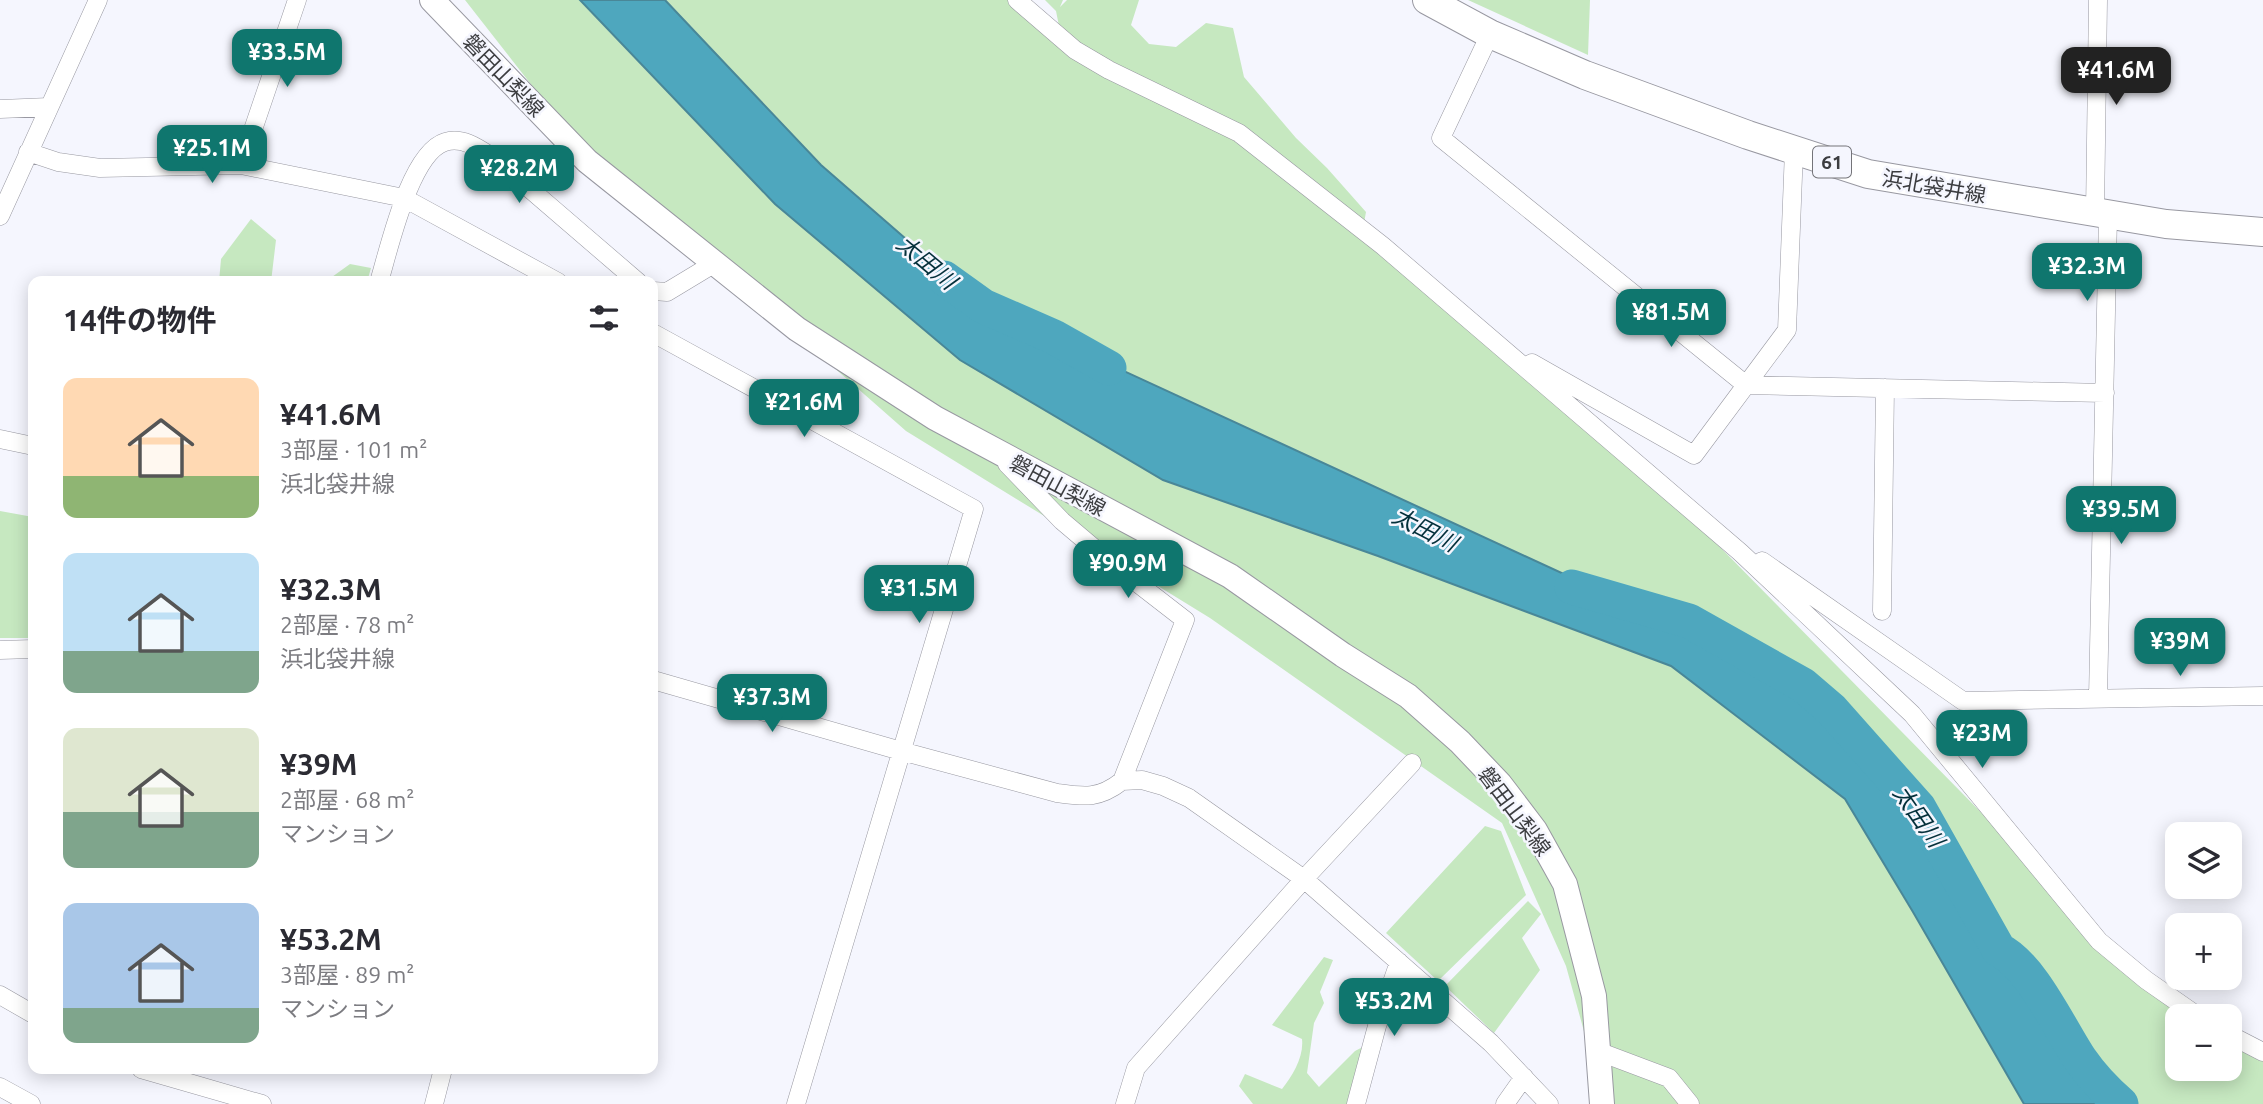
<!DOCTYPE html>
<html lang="ja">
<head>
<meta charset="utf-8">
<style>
  body { margin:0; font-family:Ubuntu,"Noto Sans JP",sans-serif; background:#f7f7f7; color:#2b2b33; height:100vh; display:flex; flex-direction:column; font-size:26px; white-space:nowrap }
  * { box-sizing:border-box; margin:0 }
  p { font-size:23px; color:#7c7c81 }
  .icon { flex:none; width:38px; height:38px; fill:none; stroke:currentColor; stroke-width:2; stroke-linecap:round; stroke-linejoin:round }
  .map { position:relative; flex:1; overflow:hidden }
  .details { position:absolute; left:28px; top:276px; width:630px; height:798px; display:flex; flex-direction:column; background:#fff; border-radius:14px; box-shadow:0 4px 18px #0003 }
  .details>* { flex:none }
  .controls { position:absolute; left:2165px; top:822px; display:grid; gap:14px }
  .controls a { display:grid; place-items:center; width:77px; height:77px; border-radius:14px; background:#fff; box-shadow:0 4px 18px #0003; font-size:35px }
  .price { position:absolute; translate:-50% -60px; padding:0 16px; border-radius:14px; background:#0f766e; color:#fff; font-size:23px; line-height:46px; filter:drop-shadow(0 2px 4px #0008) }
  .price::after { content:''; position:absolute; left:50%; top:42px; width:21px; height:16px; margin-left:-10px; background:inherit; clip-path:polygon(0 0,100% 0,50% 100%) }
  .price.active { background:#222; color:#fff }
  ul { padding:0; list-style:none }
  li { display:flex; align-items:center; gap:21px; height:175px; padding:0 35px }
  li span { display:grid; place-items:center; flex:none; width:196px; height:140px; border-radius:14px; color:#555 }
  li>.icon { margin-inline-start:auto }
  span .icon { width:84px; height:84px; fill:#fffc; stroke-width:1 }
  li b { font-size:30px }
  h2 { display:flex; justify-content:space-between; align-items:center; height:84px; padding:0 35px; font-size:30px }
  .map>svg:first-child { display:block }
  .green { fill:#c6e8c0 }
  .water { fill:#4ea7be; stroke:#498798; stroke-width:2 }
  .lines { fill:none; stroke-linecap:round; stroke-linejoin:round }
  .river { stroke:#4ea7be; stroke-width:35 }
  .street-casing { stroke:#9898a1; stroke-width:19 }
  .secondary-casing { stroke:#9898a1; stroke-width:26 }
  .primary-casing { stroke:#9898a1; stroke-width:30 }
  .street { stroke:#fff; stroke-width:18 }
  .secondary { stroke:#fff; stroke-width:24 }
  .primary { stroke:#fff; stroke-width:28 }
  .labels { text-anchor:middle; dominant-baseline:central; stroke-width:5; stroke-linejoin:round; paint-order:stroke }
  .shield { fill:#f5f6fe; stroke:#747479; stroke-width:2 }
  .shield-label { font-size:19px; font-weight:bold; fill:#3c3d40 }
  .street-label { font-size:21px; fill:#3c3d40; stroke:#f5f6fe }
  .water-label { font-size:23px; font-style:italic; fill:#04303b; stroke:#f5f6fe }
</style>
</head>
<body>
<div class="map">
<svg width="2263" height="1104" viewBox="0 0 2263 1104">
  <rect width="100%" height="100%" fill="#f5f6fe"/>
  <!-- green -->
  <path class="green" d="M465,0H1020L1061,36L1056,11L1045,0H1063L1060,7L1067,0H1139L1131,25L1149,44L1176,47L1206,23L1233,28L1244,77L1296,138L1327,168L1366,212L1364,223L1250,142L1656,482L2146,980L2210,1017H2177V1069H2230V1028L2263,1047V1104H1604L1566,966L1502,823L1210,618L906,431L715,263L555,115Z
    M1468,0H1590L1588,55Z
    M251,219L276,240L271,282H219L221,259Z
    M350,264L371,268L367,282H325Z
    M0,511L33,517V638H0Z
    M1485,826L1501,831L1526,895L1438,981L1386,933Z
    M1528,901L1541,914L1522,938L1540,970L1494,1033L1445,986Z
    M1324,957L1333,960L1320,992L1324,1003L1314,1023L1307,1073L1319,1087L1355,1051L1380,1038L1365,1104H1253L1239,1086L1245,1074L1282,1089C1293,1075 1304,1057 1302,1039L1272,1025Z"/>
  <!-- water -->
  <path class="water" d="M580,0H665L821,165L983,306L1618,599L1743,652L1831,709L1919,808L1999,950C2032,965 2060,1028 2080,1059C2091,1075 2106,1091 2121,1104H2024L1913,912L1845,799L1743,721L1671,666L1378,556L1163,480L960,360L775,204Z"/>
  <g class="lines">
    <!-- river -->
    <path class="river" d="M944,278L983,306L1054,337L1109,368
      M1572,587L1689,621L1803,685L1831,709L1919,808L1999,950C2031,965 2060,1029 2080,1059C2091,1075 2106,1091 2121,1104"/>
    <!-- street casing -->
    <g class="street-casing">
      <path id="street" d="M1017,0L1075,50L1109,70L1239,133L1383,246L1740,552L1912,714L2099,941L2146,980L2199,1017
        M1490,34L1441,138L1746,385L2105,393
        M0,109L49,107
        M28,152L58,162L100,168L241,165L404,198L558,282
        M241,165L297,0
        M2095,213L2098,0
        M0,216L98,0
        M379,282C389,249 410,153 445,142C464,136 481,150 495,159L638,282
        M653,291L667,292L715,263
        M653,333L974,509L796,1104
        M1532,363L1694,455L1787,330L1794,150
        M0,439L33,446
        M1762,561L1963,701L2263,696
        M1882,611L1885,388
        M0,650L33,649
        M653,680L901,751L1057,793C1085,797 1099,799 1122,781L1185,620L1114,565L1062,521L1007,464
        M2098,698L2108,215
        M1122,781L1142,780L1163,786L1189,798L1304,879L1491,1043L1549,1104
        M0,995L33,1014
        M2230,1035L2263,1052
        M1600,1052L1669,1078L1690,1104
        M141,1069L262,1104
        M0,1087L31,1104
        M434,1104L443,1069
        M1125,1104L1136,1068L1304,879L1412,763
        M1356,1104L1377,1026L1399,962
        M1505,1104L1524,1077"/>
    </g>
    <!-- secondary casing -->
    <g class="secondary-casing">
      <path id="secondary" d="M432,0L587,161L797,329L935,418L1230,576L1343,655L1408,696L1460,742L1500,784L1535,830L1565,884L1594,996L1602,1104"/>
    </g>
    <!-- primary casing -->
    <g class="primary-casing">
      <path id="primary" d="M1427,0L1490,34L1585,75L1748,135L1868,174L2166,224L2263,232"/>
    </g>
    <!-- street -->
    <use href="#street" class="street"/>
    <!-- secondary -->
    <use href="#secondary" class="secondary"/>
    <!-- primary -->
    <use href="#primary" class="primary"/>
  </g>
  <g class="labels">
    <!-- shield labels -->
    <rect class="shield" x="1813" y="146.5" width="38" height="31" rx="5"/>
    <g class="shield-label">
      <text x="1832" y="162">61</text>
    </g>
    <!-- street labels -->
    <g class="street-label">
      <text transform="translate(504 75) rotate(46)">磐田山梨線</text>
      <text transform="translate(1934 186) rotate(10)">浜北袋井線</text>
      <text transform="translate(1058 485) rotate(28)">磐田山梨線</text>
      <text transform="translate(1515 811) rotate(53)">磐田山梨線</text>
    </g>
    <!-- water labels -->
    <g class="water-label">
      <text transform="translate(927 262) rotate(40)">太田川</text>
      <text transform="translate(1425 529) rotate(27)">太田川</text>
      <text transform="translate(1919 816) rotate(55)">太田川</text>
    </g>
  </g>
</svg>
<div class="controls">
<a><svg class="icon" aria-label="layers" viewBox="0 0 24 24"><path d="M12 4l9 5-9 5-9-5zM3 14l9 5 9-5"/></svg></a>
<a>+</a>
<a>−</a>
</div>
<b class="price" style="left:287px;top:89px">¥33.5M</b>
<b class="price active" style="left:2116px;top:107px">¥41.6M</b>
<b class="price" style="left:212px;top:185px">¥25.1M</b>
<b class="price" style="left:519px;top:205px">¥28.2M</b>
<b class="price" style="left:2087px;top:303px">¥32.3M</b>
<b class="price" style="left:1671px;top:349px">¥81.5M</b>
<b class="price" style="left:804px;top:439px">¥21.6M</b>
<b class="price" style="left:2121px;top:546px">¥39.5M</b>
<b class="price" style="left:1128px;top:600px">¥90.9M</b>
<b class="price" style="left:919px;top:625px">¥31.5M</b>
<b class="price" style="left:2180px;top:678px">¥39M</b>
<b class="price" style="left:772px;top:734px">¥37.3M</b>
<b class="price" style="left:1982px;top:770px">¥23M</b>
<b class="price" style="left:1394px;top:1038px">¥53.2M</b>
<section class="details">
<h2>14件の物件<svg class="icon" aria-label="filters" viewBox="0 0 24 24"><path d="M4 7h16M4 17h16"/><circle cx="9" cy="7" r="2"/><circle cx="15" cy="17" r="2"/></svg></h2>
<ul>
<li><span style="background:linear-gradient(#ffd9b3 70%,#8fb573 0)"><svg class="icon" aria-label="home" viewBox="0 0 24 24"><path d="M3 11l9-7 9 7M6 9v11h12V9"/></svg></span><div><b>¥41.6M</b><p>3部屋 · 101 m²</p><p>浜北袋井線</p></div></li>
<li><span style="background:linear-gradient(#bfe0f5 70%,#7fa58c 0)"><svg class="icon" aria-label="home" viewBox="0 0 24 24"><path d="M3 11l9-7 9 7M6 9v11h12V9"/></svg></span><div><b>¥32.3M</b><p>2部屋 · 78 m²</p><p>浜北袋井線</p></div></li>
<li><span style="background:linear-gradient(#dfe7d0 60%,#7fa58c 0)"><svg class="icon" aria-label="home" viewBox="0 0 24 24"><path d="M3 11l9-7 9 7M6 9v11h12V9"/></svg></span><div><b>¥39M</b><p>2部屋 · 68 m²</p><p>マンション</p></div></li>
<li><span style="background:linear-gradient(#a9c7e8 75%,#7fa58c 0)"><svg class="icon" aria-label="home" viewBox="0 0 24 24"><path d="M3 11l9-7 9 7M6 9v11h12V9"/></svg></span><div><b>¥53.2M</b><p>3部屋 · 89 m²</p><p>マンション</p></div></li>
</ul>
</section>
</div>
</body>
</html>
